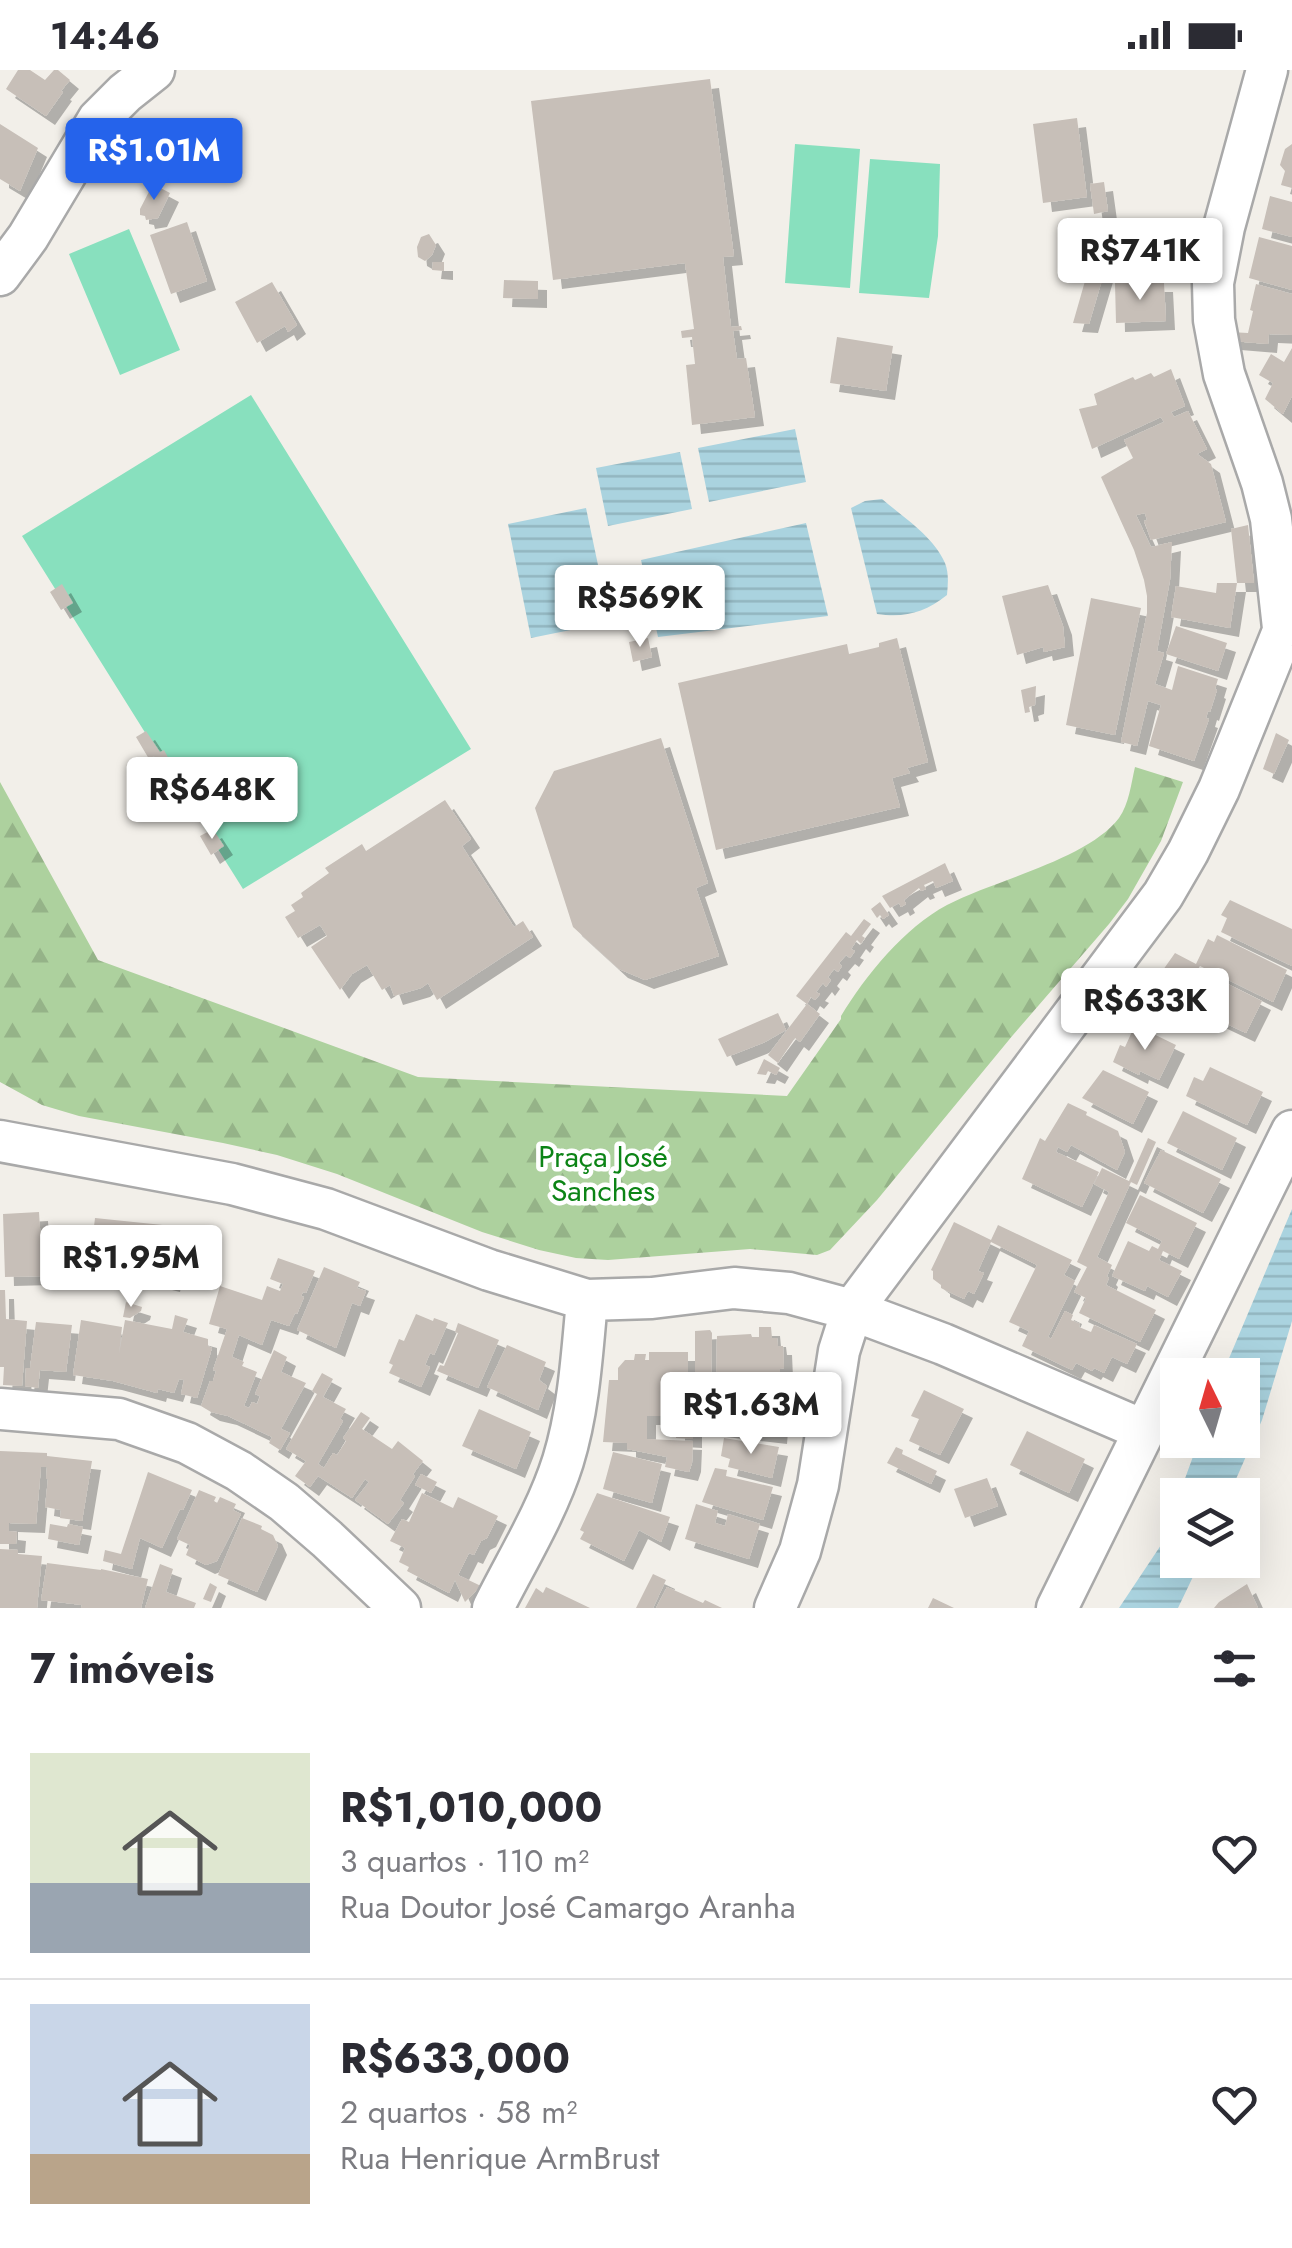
<!DOCTYPE html>
<html lang="pt">
<head>
<meta charset="utf-8">
<style>
  body { margin:0; font-family:Jost,sans-serif; background:#f7f7f7; color:#2b2b33; height:100vh; display:flex; flex-direction:column; font-size:38px; white-space:nowrap }
  * { box-sizing:border-box; margin:0 }
  p { font-size:32px; color:#7c7c81 }
  .icon { flex:none; width:55px; height:55px; fill:none; stroke:currentColor; stroke-width:2; stroke-linecap:round; stroke-linejoin:round }
  .map { position:relative; height:1538px; overflow:hidden }
  .details { display:flex; flex-direction:column; background:#fff; flex:1 }
  .details>* { flex:none }
  .needle { width:65px; rotate:355deg }
  .fabs { position:absolute; left:1160px; top:1288px; display:grid; gap:20px }
  .fabs a { display:grid; place-items:center; width:100px; height:100px; border-radius:0px; background:#fff; box-shadow:0 10px 40px #0002; font-size:50px }
  .price { position:absolute; translate:-50% -85px; padding:0 22px; border-radius:10px; background:#fff; color:#222; font-size:32px; line-height:65px; filter:drop-shadow(0 2px 5px #0008) }
  .price::after { content:''; position:absolute; left:50%; top:60px; width:30px; height:22px; margin-left:-15px; background:inherit; clip-path:polygon(0 0,100% 0,50% 100%) }
  .price.on { background:#2563eb; color:#fff }
  ul { padding:0; list-style:none }
  li { display:flex; align-items:center; gap:30px; height:250px; padding:0 30px }
  li+li { border-top:2px solid #e1e1e2 }
  li span { display:grid; place-items:center; flex:none; width:280px; height:200px; border-radius:0px; color:#555 }
  li>.icon { margin-inline-start:auto }
  span .icon { width:120px; height:120px; fill:#fffc; stroke-width:1 }
  li b { font-size:42px }
  h2 { display:flex; justify-content:space-between; align-items:center; height:120px; padding:0 30px; font-size:42px }
  .status { display:flex; justify-content:space-between; align-items:center; height:70px; padding:0 50px; background:#fff; direction:ltr }
  .status svg { height:28px; fill:currentColor }
  .map>svg:first-child { display:block }
  .forest { fill:url(#forest-firs) }
  .pitch { fill:#88e0be }
  .water { fill:url(#water-rules) }
  .building { fill:#c7bfb8; filter:url(#shadow) }
  .lines { fill:none; stroke-linecap:round; stroke-linejoin:round }
  .minor-casing { stroke:#a9a9a9; stroke-width:45 }
  .minor { stroke:#fff; stroke-width:40 }
  .labels { text-anchor:middle; dominant-baseline:central; stroke-width:9; stroke-linejoin:round; paint-order:stroke }
  .park-label { font-size:30px; fill:#0c8416; stroke:#fff }
</style>
</head>
<body>
<div class="status"><b>14:46</b><svg viewBox="0 0 49 12"><path d="M0 12V9h3v3zM5 12V6h3v6zM10 12V3h3v9zM15 12V0h3v12zM26 1h20v11H26zM47 4h2v5h-2z"/></svg></div>
<div class="map">
<svg width="1292" height="1538" viewBox="0 0 1292 1538">
  <defs>
    <pattern id="forest-firs" width="22" height="20" patternUnits="userSpaceOnUse" patternTransform="scale(2.5)"><rect width="22" height="20" fill="#add19e"/><path d="M5 1l3.5 6h-7zM16 11l3.5 6h-7z" fill="#95b388"/></pattern>
    <pattern id="water-rules" width="6" height="5" patternUnits="userSpaceOnUse" patternTransform="scale(2.5)"><rect width="6" height="5" fill="#aad3df"/><path d="M0 2.5h6" fill="none" stroke="#92b5bf"/></pattern>
    <filter id="shadow"><feDropShadow dx="9" dy="9" stdDeviation="0" flood-color="#0004"/></filter>
  </defs>
  <rect width="100%" height="100%" fill="#f2efe9"/>
  <!-- forest -->
  <path class="forest" d="M1135,697L1183,712L1161,771L1128,829L1109,854L1013,965L877,1130L830,1180L817,1185L750,1179L608,1190L576,1188L539,1180L482,1162L337,1104L277,1085L223,1073L79,1046L42,1035L0,1012V712L98,890L418,1007L787,1026L841,949V946C866,905 904,858 947,835C994,810 1087,790 1119,748C1129,734 1131,714 1135,697Z"/>
  <!-- pitch -->
  <path class="pitch" d="M795,74L860,79L850,218L785,213Z
    M870,89L940,94L938,166L929,228L859,223Z
    M129,159L180,280L120,305L69,184Z
    M251,325L471,679L243,819L22,466Z"/>
  <!-- water -->
  <path class="water" d="M795,359L806,412L709,432L698,378Z
    M680,382L692,439L608,456L596,398Z
    M882,429C903,447 933,466 945,493C949,503 948,514 947,525C924,543 905,548 877,544L851,438L865,431Z
    M586,438L610,552L531,568L508,454Z
    M806,453L828,546L658,567L641,490Z
    M1292,1139V1251L1262,1350L1229,1425H1179L1199,1370H1242V1305H1222Z
    M1177,1431L1178,1490H1201L1178,1538H1119L1163,1472Z"/>
  <!-- building -->
  <path class="building" d="M18,0H30L45,10L54,0H58L70,10L61,21L63,22L46,46L6,19Z
    M710,9L734,186L723,187L731,257L741,256L742,260L733,261L737,289L746,288L755,347L692,355L686,295L695,294L692,267L682,268L681,261L694,259L685,193L553,210L531,31Z
    M1077,48L1087,127L1043,133L1033,54Z
    M0,54L38,78L20,121L0,109Z
    M1292,74V118L1281,115L1285,101L1280,95L1285,79Z
    M1104,112L1108,141L1094,144L1090,114Z
    M153,114L170,123L158,148L146,150L145,146L140,145V139Z
    M1270,126L1292,132V167L1262,159Z
    M187,152L207,211L171,224L150,165Z
    M429,164L436,175L432,185L425,191L418,187L417,177L421,167Z
    M1259,167L1292,176V220L1249,208Z
    M1091,190L1107,193L1089,254L1073,253Z
    M433,192H444V201L432,200Z
    M504,210L538,211V229L503,228Z
    M272,212L297,255L288,262L285,256L257,273L235,232Z
    M1115,213H1164L1166,251L1116,253Z
    M1256,214L1292,224V265L1269,264L1268,274L1232,271L1230,262L1248,263L1253,241L1250,240Z
    M837,267L893,276L886,321L830,313Z
    M1292,278V326L1283,344L1265,329L1273,313L1259,305L1271,284L1284,292Z
    M1171,299L1185,336L1171,342L1174,347L1188,341L1207,379L1197,384L1211,394L1226,452L1151,470L1144,451L1147,450L1145,443L1136,445L1151,477L1172,472L1170,510L1157,581L1164,583L1155,614L1172,620L1178,596L1218,609L1215,619L1217,620L1210,642L1208,641L1206,648L1209,649L1194,691L1149,676L1161,635L1148,631L1137,676L1121,672L1147,543V526L1144,510L1134,480L1101,407L1133,388L1124,370L1164,352L1161,347L1092,379L1079,339L1097,335L1094,324L1133,307L1135,310L1151,303L1154,307Z
    M1248,455L1254,513H1237L1231,459Z
    M1217,513H1237L1230,558L1171,547L1176,516L1216,523Z
    M62,514L73,533L61,540L50,522Z
    M1048,515L1063,556L1065,577L1044,582L1043,577L1017,585L1002,526Z
    M1091,528L1141,538L1115,665L1066,655Z
    M1176,556L1227,573L1218,601L1166,584Z
    M648,568L652,587L633,592L629,572Z
    M897,568L928,692L907,698L910,703L892,708L900,737L716,780L678,613L847,574L849,584L879,577V573Z
    M1036,616L1035,635L1029,637L1030,642L1025,643L1021,620Z
    M146,661L160,682L164,680L171,693L162,698L154,686L149,689L136,667Z
    M1276,663L1289,670L1274,704L1263,699Z
    M661,668L708,813L696,818L719,886L645,910L619,899L573,857L535,738L554,701Z
    M445,730L471,769L462,776L514,857L523,851L533,867L437,930L428,913L421,918L394,926L390,915L382,920L367,895L352,904L340,920L311,877L327,866L320,855L298,868L285,847L295,841L291,835L303,827L301,823L329,803L325,798L362,774L366,781Z
    M213,759L224,776L211,785L200,766Z
    M945,793L953,811L936,818L933,811L924,815L926,819L921,821L919,818L904,830L906,834L901,837L899,833L890,838L882,826Z
    M1230,830L1292,859V896L1221,862L1227,848L1221,845Z
    M880,832L889,845L883,849L880,845L877,848L871,839Z
    M864,849L871,854L862,866L865,868L861,874L857,870L851,879L855,881L850,888L846,885L839,893L842,896L838,902L834,899L828,907L831,910L826,917L823,913L816,922L820,924L815,930L811,927L807,934L796,926L846,862L851,866Z
    M1217,865L1287,900L1273,932L1200,896L1198,899L1262,931L1246,963L1208,945L1212,935L1205,932L1200,940L1168,925L1177,909L1163,900L1175,883L1196,894L1208,869L1214,872Z
    M807,934L820,944L800,972L795,968L778,993L768,985Z
    M778,943L786,960L765,972L727,987L718,969Z
    M1135,955L1176,975L1159,1010L1140,1001L1139,1005L1113,992L1120,975L1125,977Z
    M764,989L780,998L776,1005L768,1001L766,1005L757,1004Z
    M1210,997L1263,1022L1247,1055L1186,1026L1194,1007L1203,1011Z
    M1103,1000L1149,1022L1133,1054L1082,1028Z
    M1068,1033L1087,1042L1086,1045L1118,1061L1125,1082L1117,1100L1071,1075L1067,1082L1058,1077L1056,1082L1099,1102L1082,1137L1022,1109L1040,1068L1045,1071Z
    M1183,1041L1237,1068L1222,1100L1167,1073Z
    M1148,1068L1156,1072L1137,1115L1129,1111Z
    M1161,1080L1221,1109L1203,1143L1144,1113Z
    M1102,1098L1131,1112L1097,1187L1112,1195L1107,1206L1109,1208L1106,1215L1156,1240L1140,1272L1079,1243L1086,1228L1074,1222L1087,1197L1077,1192L1109,1122L1094,1114Z
    M1140,1125L1197,1153L1179,1189L1163,1181L1161,1186L1159,1190L1182,1201L1168,1227L1147,1216L1145,1221L1112,1206L1128,1171L1149,1181L1152,1176L1158,1179L1162,1171L1126,1153Z
    M39,1142L43,1206L5,1207L3,1144Z
    M95,1148L182,1157L171,1213L131,1203L138,1170L125,1169L124,1173L128,1174L123,1212L88,1207Z
    M954,1152L991,1170L998,1155L1072,1190L1064,1205L1075,1211L1048,1267L1051,1269L1065,1241L1073,1245L1071,1250L1080,1254L1079,1257L1091,1262L1094,1255L1137,1274L1127,1294L1112,1287L1104,1303L1094,1298L1092,1301L1076,1293L1072,1300L1022,1276L1029,1261L1009,1252L1037,1195L991,1172L978,1201L984,1203L974,1224L968,1221L964,1229L941,1218V1215L933,1209V1201L931,1200Z
    M278,1188L315,1201L306,1223L303,1222L301,1226L304,1227L297,1244L295,1243L289,1256L271,1250L262,1275L239,1265L232,1287L244,1292L242,1296L257,1302L244,1336L249,1338L252,1332L257,1334L260,1326L255,1324L274,1280L287,1287L281,1302L306,1313L281,1359L290,1363L280,1380L269,1373L272,1367L228,1346L211,1342L201,1336L210,1311H213L216,1301L213,1300L227,1259L209,1254L220,1216L262,1230L267,1216L280,1221L283,1214L270,1209Z
    M324,1197L360,1212L357,1218L366,1221L360,1236L352,1233L336,1278L297,1260Z
    M0,1220H5L6,1249L27,1251L22,1316L3,1315L4,1297H0Z
    M126,1232L142,1237L141,1241L130,1248L123,1247Z
    M416,1244L433,1251L434,1248L448,1253L434,1285L430,1283L425,1295L430,1297L421,1317L389,1303L393,1295L389,1293L399,1269L404,1271Z
    M175,1245L188,1249L183,1262L208,1269V1276L212,1278L197,1328L181,1324L184,1310L179,1309L174,1323L158,1319L157,1323L113,1311L73,1305L81,1250L122,1257L119,1284L125,1250L172,1259Z
    M36,1252L72,1255L66,1302L40,1300L38,1318L25,1316L26,1298H30Z
    M458,1253L499,1270L478,1318L437,1301L440,1295L444,1296L458,1263L455,1262Z
    M759,1257H771L772,1268H777L778,1276H783L784,1298L780,1299V1316L716,1315L717,1266L751,1264L752,1267H759Z
    M710,1260L712,1263L711,1317L695,1316V1261Z
    M507,1275L546,1292L539,1310L547,1316L538,1340L487,1317Z
    M649,1282H688V1346H647V1369L693,1371L692,1393L689,1402L665,1397L667,1387L627,1379V1373L603,1372L609,1310H618V1298L625,1290H634L635,1284H646L645,1290H649Z
    M322,1303L333,1309L323,1327L346,1339L340,1349L343,1351L318,1394L324,1398L333,1383L337,1385L346,1371L343,1368L361,1342L370,1348L362,1359L392,1379L398,1371L423,1391L413,1404L415,1406L400,1430L404,1433L388,1454L355,1430L369,1412L365,1409L352,1428L318,1406L310,1417L295,1406L306,1391L286,1379L317,1324L312,1321Z
    M753,1318L763,1319V1328L781,1329L778,1365L717,1358L719,1326L752,1328Z
    M924,1320L964,1339L940,1385L909,1371L919,1349L911,1346Z
    M694,1333L714,1335L711,1357L693,1355V1369L676,1368V1352L693,1351V1353Z
    M479,1339L531,1362L516,1399L462,1376Z
    M1027,1361L1085,1389L1069,1423L1010,1395Z
    M724,1368L779,1377L772,1408L728,1397L730,1389L721,1386Z
    M896,1377L903,1380L902,1384L937,1401L931,1414L887,1393Z
    M0,1381L47,1383V1386L92,1391L82,1451L60,1448L61,1440L45,1437L48,1409H46L47,1397H41L36,1454L9,1453V1461L17,1462L16,1474H0Z
    M613,1382L662,1394L652,1433L603,1419Z
    M715,1398L727,1400L726,1406L773,1417L763,1450L702,1432Z
    M148,1402L192,1420L183,1440L180,1439L162,1478L140,1468L132,1499L103,1491L105,1480L121,1484Z
    M421,1404L437,1412L431,1423L415,1415Z
    M987,1408L998,1436L965,1448L954,1419Z
    M199,1420L216,1427L214,1431L217,1433L220,1427L236,1434L233,1440L241,1444L217,1491L206,1495L186,1485L190,1475L177,1469Z
    M422,1423L453,1438L458,1427L498,1446L487,1468L481,1471L474,1485L469,1483L458,1505L481,1516L465,1532L455,1510L449,1523L407,1501L409,1497L399,1492L405,1478L390,1471L402,1449L409,1452Z
    M597,1423L670,1447L661,1472L639,1460L624,1491L580,1469L584,1462L580,1460Z
    M696,1434L718,1441L715,1453L725,1456L728,1444L760,1454L749,1489L685,1469Z
    M242,1448L262,1456L261,1459L273,1465L278,1476L257,1522L218,1505Z
    M50,1454L67,1457L68,1454L83,1457L79,1475L48,1469Z
    M0,1479L18,1480V1484L42,1486L37,1538H0Z
    M47,1493L101,1500V1499L148,1509L141,1538H81L82,1535L41,1530Z
    M160,1494L173,1499L166,1522L196,1533L194,1538H145Z
    M653,1504L666,1510L653,1538H636Z
    M210,1513L217,1517L211,1532L203,1529Z
    M1247,1514L1258,1538H1214L1219,1532Z
    M546,1517L590,1538H525L536,1518L543,1523Z
    M667,1517L703,1533L705,1530L722,1538H656Z
    M933,1528L954,1538H928Z"/>
  <g class="lines">
    <!-- minor casing -->
    <g class="minor-casing">
      <path id="minor" d="M1267,0L1224,157L1213,213L1214,250L1224,304L1262,413L1271,449L1283,558
        M0,205L28,167L98,50L125,23L154,0
        M0,1071L232,1114L326,1139L489,1200L587,1230L652,1228L734,1218L789,1223L852,1240L943,1274L1143,1360
        M0,1339L119,1349L187,1373L239,1401L284,1432L327,1469L400,1538
        M493,1538C517,1490 547,1442 563,1391C579,1339 582,1284 587,1230
        M775,1538L800,1481L818,1415L839,1281L852,1240L1163,825L1188,782L1219,719L1292,539
        M1057,1538L1292,1061"/>
    </g>
    <!-- minor -->
    <use href="#minor" class="minor"/>
  </g>
  <g class="labels">
    <!-- park labels -->
    <g class="park-label">
      <text x="603" y="1086">Praça José<tspan x="603" dy="34">Sanches</tspan></text>
    </g>
  </g>
</svg>
<div class="fabs">
<a><svg class="needle" viewBox="-14 -14 28 28"><path d="M0-13l5 13h-10z" fill="#e53935"/><path d="M0 13l5-13h-10z" fill="#7c7c81"/></svg></a>
<a><svg class="icon" aria-label="layers" viewBox="0 0 24 24"><path d="M12 4l9 5-9 5-9-5zM3 14l9 5 9-5"/></svg></a>
</div>
<b class="price on" style="left:154px;top:133px">R$1.01M</b>
<b class="price" style="left:1140px;top:233px">R$741K</b>
<b class="price" style="left:640px;top:580px">R$569K</b>
<b class="price" style="left:212px;top:772px">R$648K</b>
<b class="price" style="left:1145px;top:983px">R$633K</b>
<b class="price" style="left:131px;top:1240px">R$1.95M</b>
<b class="price" style="left:751px;top:1387px">R$1.63M</b>
</div>
<section class="details">
<h2>7 imóveis<svg class="icon" aria-label="filters" viewBox="0 0 24 24"><path d="M4 7h16M4 17h16"/><circle cx="9" cy="7" r="2"/><circle cx="15" cy="17" r="2"/></svg></h2>
<ul>
<li><span style="background:linear-gradient(#dfe7d0 65%,#9aa5b1 0)"><svg class="icon" aria-label="home" viewBox="0 0 24 24"><path d="M3 11l9-7 9 7M6 9v11h12V9"/></svg></span><div><b>R$1,010,000</b><p>3 quartos · 110 m²</p><p>Rua Doutor José Camargo Aranha</p></div><svg class="icon" aria-label="heart" viewBox="0 0 24 24"><path d="M12 20l-8-8c-3-5 5-10 8-4 3-6 11-1 8 4z"/></svg></li>
<li><span style="background:linear-gradient(#c9d6e8 75%,#b9a48a 0)"><svg class="icon" aria-label="home" viewBox="0 0 24 24"><path d="M3 11l9-7 9 7M6 9v11h12V9"/></svg></span><div><b>R$633,000</b><p>2 quartos · 58 m²</p><p>Rua Henrique ArmBrust</p></div><svg class="icon" aria-label="heart" viewBox="0 0 24 24"><path d="M12 20l-8-8c-3-5 5-10 8-4 3-6 11-1 8 4z"/></svg></li>
</ul>
</section>
</body>
</html>
